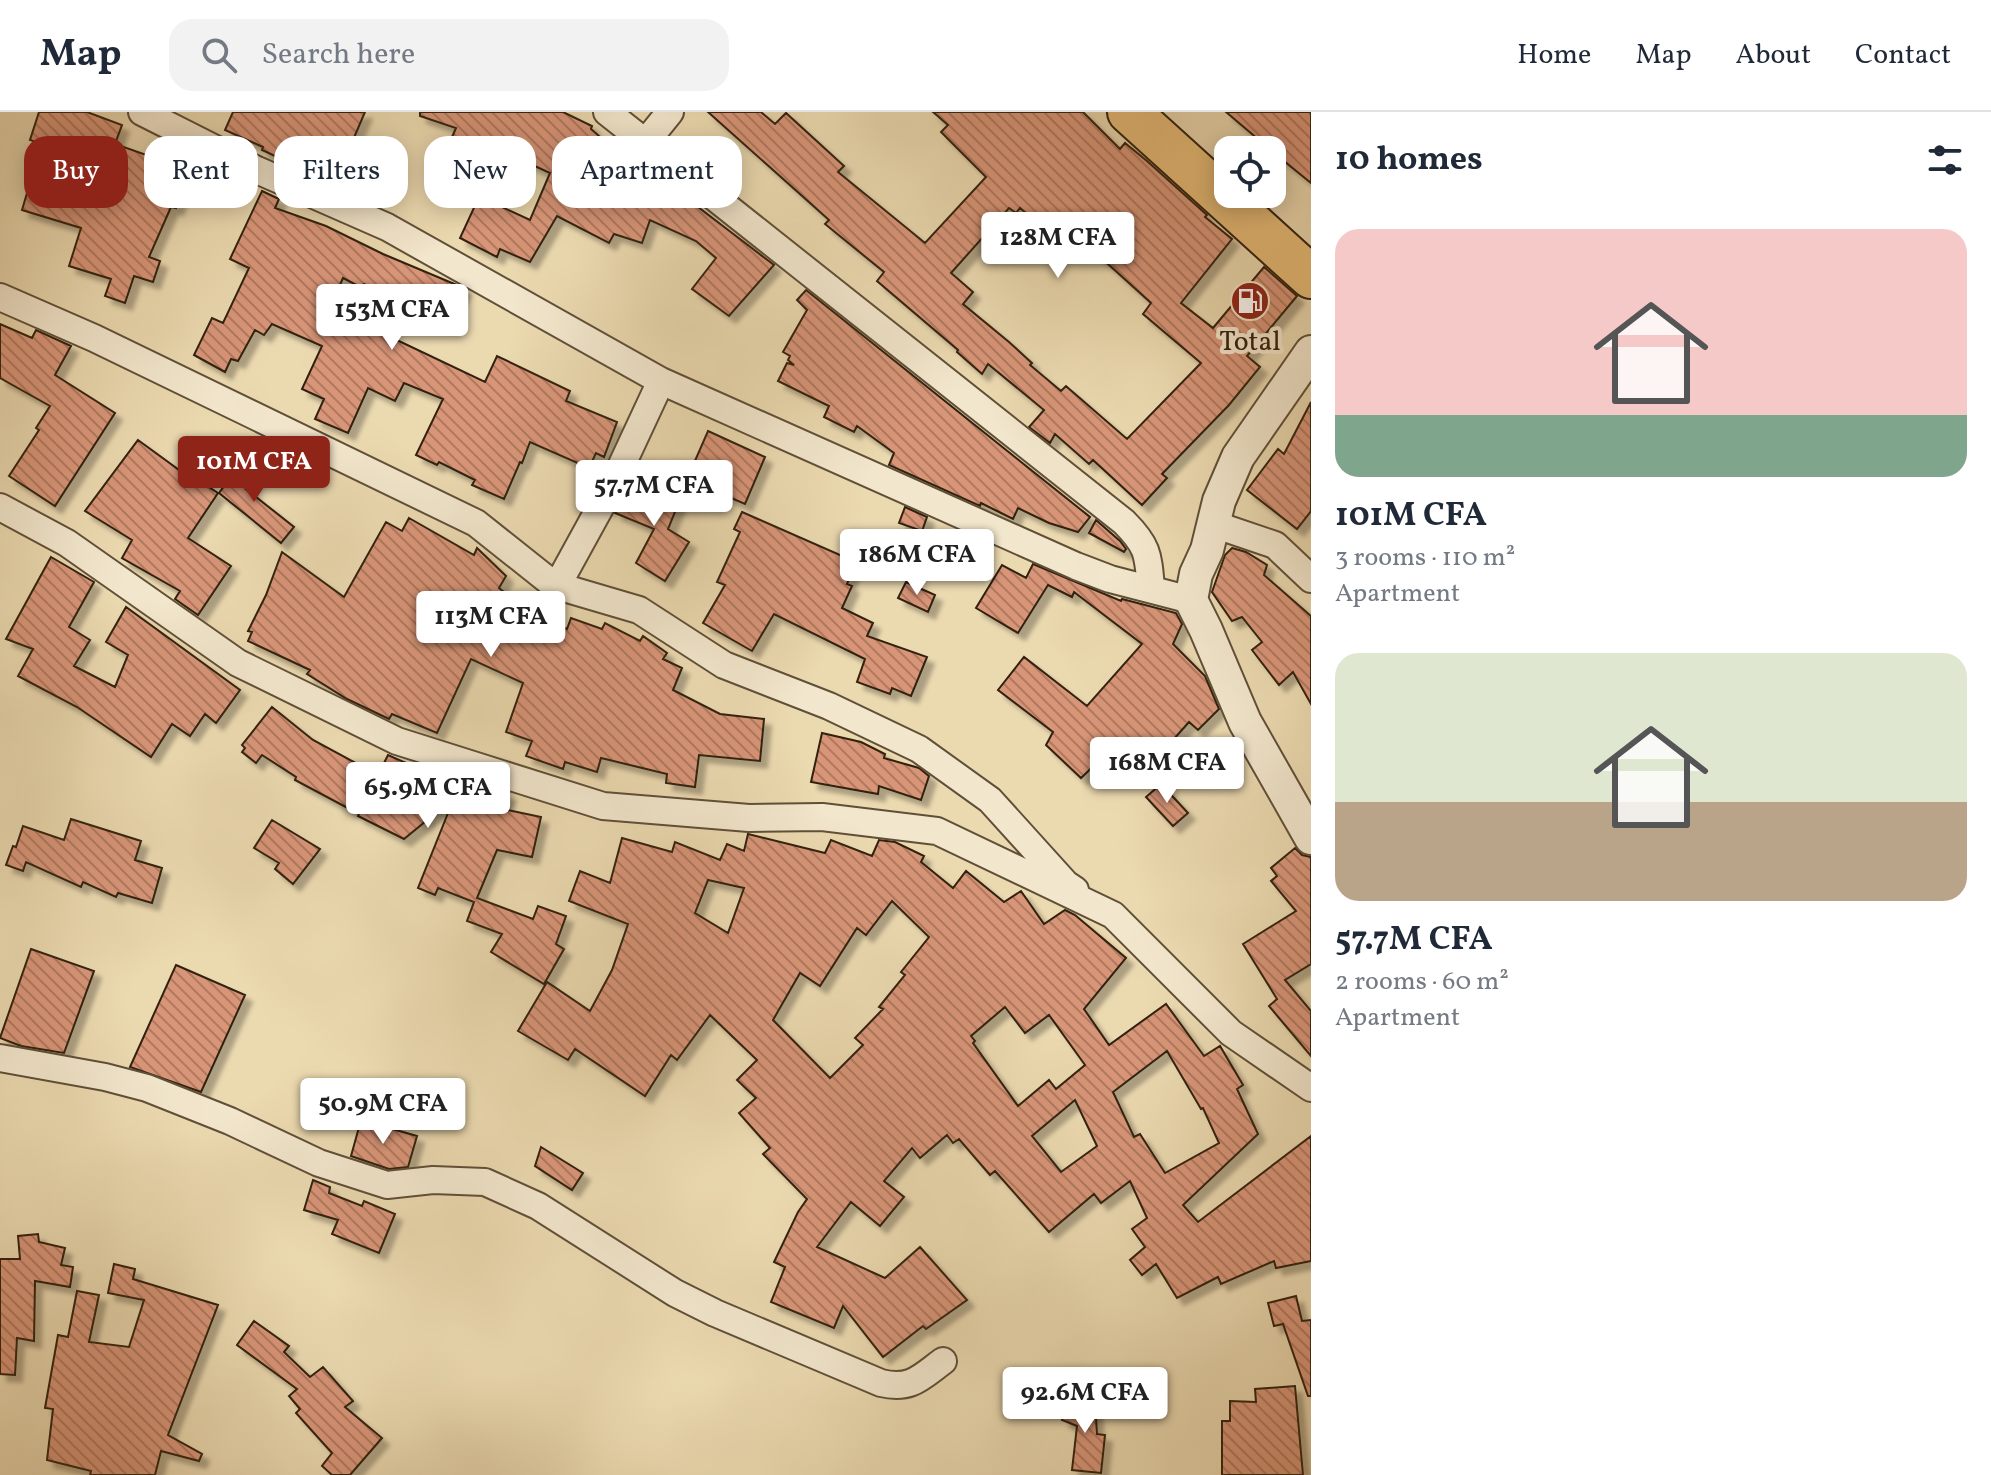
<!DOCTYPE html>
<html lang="en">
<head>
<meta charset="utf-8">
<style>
  body { margin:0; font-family:Vollkorn,serif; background:#f2f2f3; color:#1f2937; height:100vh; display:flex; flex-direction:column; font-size:30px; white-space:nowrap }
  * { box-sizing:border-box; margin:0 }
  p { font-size:26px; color:#747a83 }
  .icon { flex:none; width:44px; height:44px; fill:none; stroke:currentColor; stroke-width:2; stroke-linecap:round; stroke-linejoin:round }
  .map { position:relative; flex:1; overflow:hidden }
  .side { display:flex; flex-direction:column; background:#fff; width:680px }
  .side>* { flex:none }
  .top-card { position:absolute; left:24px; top:24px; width:760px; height:72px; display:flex; gap:16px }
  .fabs { position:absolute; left:1214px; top:24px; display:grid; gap:16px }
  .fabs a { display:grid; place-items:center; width:72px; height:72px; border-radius:16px; background:#fff; box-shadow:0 4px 20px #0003; font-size:40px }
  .price { position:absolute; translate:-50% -68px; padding:0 18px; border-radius:8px; background:#fff; color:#222; font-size:26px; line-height:52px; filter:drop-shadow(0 2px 4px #0008) }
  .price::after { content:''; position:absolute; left:50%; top:48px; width:24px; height:18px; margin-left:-12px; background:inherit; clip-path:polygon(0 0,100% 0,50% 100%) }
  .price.selected { background:#8f2418; color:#fff }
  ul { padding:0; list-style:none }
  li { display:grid; align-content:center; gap:16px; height:424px; padding:0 24px }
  li span { display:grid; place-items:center; height:248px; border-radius:24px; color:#555 }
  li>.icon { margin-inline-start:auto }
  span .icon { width:144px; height:144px; fill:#fffc; stroke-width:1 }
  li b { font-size:34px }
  h2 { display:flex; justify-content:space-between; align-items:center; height:96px; padding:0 24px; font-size:34px }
  .tag { padding:0 28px; border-radius:24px; background:#fff; box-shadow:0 4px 20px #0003; font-size:28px; line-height:72px }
  .tag.selected { background:#8f2418; color:#fff }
  header { display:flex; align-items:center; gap:48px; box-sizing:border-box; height:112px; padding:0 40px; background:#fff; border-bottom:2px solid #e0e1e3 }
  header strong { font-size:38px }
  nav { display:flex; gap:44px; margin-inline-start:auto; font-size:28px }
  .search { width:560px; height:72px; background:#f2f2f3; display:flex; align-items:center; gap:20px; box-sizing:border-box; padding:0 28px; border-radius:24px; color:#747a83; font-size:30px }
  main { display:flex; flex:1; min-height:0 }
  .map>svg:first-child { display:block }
  .building { fill:url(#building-back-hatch); stroke:#312110; stroke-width:2; fill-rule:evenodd; filter:url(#shadow) }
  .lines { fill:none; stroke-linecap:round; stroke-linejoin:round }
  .minor-casing { stroke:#604f38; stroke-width:30 }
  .tertiary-casing { stroke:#604f38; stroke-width:36 }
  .trunk-casing { stroke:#312110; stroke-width:46 }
  .minor { stroke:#f2e6cc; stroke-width:26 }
  .tertiary { stroke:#f2e6cc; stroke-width:32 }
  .trunk { stroke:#e6bc78; stroke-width:42 }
  .labels { text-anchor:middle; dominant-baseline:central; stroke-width:8; stroke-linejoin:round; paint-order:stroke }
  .poi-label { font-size:28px; fill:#312110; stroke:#f2e6cc }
</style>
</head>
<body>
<header>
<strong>Map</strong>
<div class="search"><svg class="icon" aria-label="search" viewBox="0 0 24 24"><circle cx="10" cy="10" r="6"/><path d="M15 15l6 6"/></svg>Search here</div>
<nav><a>Home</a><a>Map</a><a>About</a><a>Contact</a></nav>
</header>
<main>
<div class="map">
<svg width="1311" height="1363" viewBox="0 0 1311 1363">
  <defs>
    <pattern id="building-back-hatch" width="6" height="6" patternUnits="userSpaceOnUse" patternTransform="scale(2)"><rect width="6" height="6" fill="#d89578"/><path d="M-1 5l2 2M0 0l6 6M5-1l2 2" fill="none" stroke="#b07961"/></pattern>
    <filter id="shadow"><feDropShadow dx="7" dy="7" stdDeviation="2" flood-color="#0004"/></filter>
  </defs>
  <rect width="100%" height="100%" fill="#ebd9b0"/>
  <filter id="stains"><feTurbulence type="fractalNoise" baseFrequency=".0025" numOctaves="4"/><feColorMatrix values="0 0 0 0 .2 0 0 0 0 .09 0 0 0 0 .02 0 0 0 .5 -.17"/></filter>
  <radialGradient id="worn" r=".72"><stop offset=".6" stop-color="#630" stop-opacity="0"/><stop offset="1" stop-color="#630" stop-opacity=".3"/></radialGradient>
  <!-- building -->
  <path class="building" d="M39,0H87L122,13L115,32L149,44L152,34L193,48L176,96L171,95L149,145L160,149L153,170L134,164L125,191L105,184L111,167L69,154L81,116L22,98L30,71L33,72L47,34L30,28Z
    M233,0H365L353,28L395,47L380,80L307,48L303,57L262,38L263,35L225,18Z
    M420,0H563L592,14L591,17L652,71L660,66L774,153L729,204L692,177L716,146L696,129L650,108L642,131L614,122L609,131L557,104L530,150L500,137L497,145L460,126L479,85L444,68L450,54L441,50L456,16L420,4ZM511,43L550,61L530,108L489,89Z
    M708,0H761L775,12L786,1L844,54L838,60L925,131L986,65L941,20L948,13L933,0H1083L1120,37L1125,31L1147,49L1207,103L1205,105L1232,127L1181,191L1213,216L1264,155L1297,184L1247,244L1260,255L1229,293L1162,362L1167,366L1142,393L1093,348L1089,352L1055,322L1050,331L1029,315L1044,298L988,252L982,262L957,240L958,238L877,169L884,160L825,112L829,108ZM1009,96L1016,101L1020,96L1067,136L1077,124L1151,191L1143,202L1201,251L1127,327L1066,274L1061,279L1030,253L1032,251L1009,230L963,192L973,180L951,161Z
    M1226,0H1311V71L1279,45Z
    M262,79L279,87L275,96L326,114L383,142L464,176L448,207L412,189L410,192L364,172L362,176L343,166L328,200L333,202L330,208L380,220L485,270L497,244L570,279L566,289L617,310L604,345L596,341L589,356L530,330L522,351L520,350L504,387L472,373L475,368L439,350L437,353L416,343L443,287L404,271L395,289L368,276L348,321L315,307L324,287L302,277L322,234L272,212L264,223L255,218L238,249L231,247L225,260L194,243L212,206L223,211L249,156L230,147Z
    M806,178L1090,405L1078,420L1049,411L1018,396L1013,407L981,391L980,394L889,353L894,341L857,314L854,320L824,305L829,294L778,269L787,251L794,253L788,248L790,244L783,240L807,198L797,188Z
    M0,212L32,226L36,218L71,234L55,263L115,301L55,394L9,364L39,318L36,316L50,294L0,266Z
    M1311,290V399L1297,417L1247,378L1278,337L1284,342Z
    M708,319L765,345L745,392L687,367Z
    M138,328L186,363L187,361L218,381L188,426L231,454L198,503L175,487L180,479L122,446L132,428L85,399Z
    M241,351L256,364L246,377L294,415L281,431L219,381Z
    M631,370L679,390L668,417L689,430L665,469L636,451L654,417L615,401Z
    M905,395L927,405L922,419L899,411Z
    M742,400L856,450L847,472L852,474L842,496L873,511L867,524L927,545L911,584L892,576L890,582L857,570L865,547L774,502L752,539L703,511L725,473L717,470L740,420L734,417Z
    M409,406L474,443L477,436L506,464L499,476L514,488L510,496L553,515L554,512L567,517L571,506L602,517L605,511L640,529L643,524L667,541L663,547L682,556L673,578L720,602L764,607L760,649L699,643L695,675L666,671L667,662L601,646L597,660L565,650L563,657L526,644L532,629L506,620L523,571L471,547L437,621L392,602L389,607L347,587L307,562L310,558L248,529L252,520L248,519L266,483L282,440L344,485L386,410L402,419Z
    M1096,408L1120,429L1126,437L1124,440L1089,421Z
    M1232,436L1246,440L1267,453L1264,463L1311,504V592L1293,560L1279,573L1252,538L1262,530L1242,505L1232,509L1212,480L1225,443Z
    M51,445L94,470L69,515L90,528L74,554L115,575L128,543L106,530L126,495L240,578L216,611L205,602L190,624L172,612L151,645L77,595L18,564L33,537L6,527Z
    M1033,452L1121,489L1122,487L1176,501L1182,512L1173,532L1205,564L1219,597L1198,618L1189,610L1157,646L1139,630L1110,653L1104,644L1081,666L1046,633L1053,620L998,578L1024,545L1087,594L1142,532L1074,480L1072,485L1048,473L1018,521L976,496L1002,453L1026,466Z
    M906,470L935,483L928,500L898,486Z
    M272,595L313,628L378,663L388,643L465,677L468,668L509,682L503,697L541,705L532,745L497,738L477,786L533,807L538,794L566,804L556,832L564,837L544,872L491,840L502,822L467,809L474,790L438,776L435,783L418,776L454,686L404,727L358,704L359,702L295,668L296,665L262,643L256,651L242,640L245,636L242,633Z
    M822,621L861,630L885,642L884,646L919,656L929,664L921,688L879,674L878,682L811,670Z
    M1161,672L1188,701L1173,714L1146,685Z
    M71,707L141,729L135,748L162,756L152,791L118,781L116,785L83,770L81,775L26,750L23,759L6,753L13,734L16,735L23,714L64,728Z
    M272,708L320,737L293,772L275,757L279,751L254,736Z
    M748,722L825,741L831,728L872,744L879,728L895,730L924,744L921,750L953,776L966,759L1004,790L1021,779L1044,812L1065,798L1075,803L1126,846L1084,897L1109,933L1166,892L1204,944L1220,934L1243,973L1237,977L1258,1022L1183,1093L1198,1110L1311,1024V1149L1276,1156L1274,1149L1221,1172L1218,1165L1177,1186L1156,1152L1142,1163L1130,1148L1145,1135L1132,1117L1147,1106L1130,1069L1101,1091L1094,1082L1049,1120L995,1059L990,1063L959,1027L953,1031L947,1023L920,1046L912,1036L884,1069L904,1085L880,1114L851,1090L817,1135L885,1166L920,1135L967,1188L926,1217L923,1214L883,1245L843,1194L834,1216L771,1190L785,1155L774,1150L798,1100L807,1087L763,1042L770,1036L739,1001L756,986L737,968L757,948L710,903L677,948L671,943L645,984L575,937L568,948L518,919L547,870L590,899L612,858L628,812L569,789L580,759L610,771L622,726L672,740L675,730L720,748L727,732L744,739ZM708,768L744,776L728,821L695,801ZM892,789L929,825L901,860L905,863L879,895L883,897L855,926L863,933L830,966L773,908L800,861L820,874L857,816L866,823ZM1005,895L1025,921L1049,903L1085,953L1056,977L1049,968L1018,994L973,931L975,929L971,924ZM1167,939L1201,997L1203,996L1219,1031L1165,1061L1140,1022L1134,1025L1113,980ZM1075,988L1097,1034L1061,1060L1032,1024Z
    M1295,736L1302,743L1311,745V852L1285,868L1311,899V944L1269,894L1277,887L1243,832L1296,799L1271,769L1277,764L1271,756Z
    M31,837L94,859L64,941L21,934L0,926Z
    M176,853L245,883L201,980L130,955Z
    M361,1008L417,1024L408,1055L389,1057L351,1044Z
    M541,1035L583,1061L572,1078L535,1054Z
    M313,1068L330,1075L329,1081L362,1094L364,1089L395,1102L379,1141L332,1122L338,1108L304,1098Z
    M38,1122L39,1130L65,1136L61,1153L73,1155L70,1175L35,1169L34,1229L17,1226L15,1263L0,1262V1147H20L18,1124Z
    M114,1152L135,1157L133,1167L218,1193L168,1323L202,1342L199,1349L161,1339L155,1363H90L91,1359L47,1348L53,1297L45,1296L58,1223L68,1225L77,1179L99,1183L89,1230L129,1235L144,1188L108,1181Z
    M1296,1184L1302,1209L1311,1208V1284H1308L1283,1212L1274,1214L1268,1191Z
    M254,1209L289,1234L284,1240L310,1265L323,1255L353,1289L345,1295L382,1326L350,1363H332L322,1354L332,1341L296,1301L300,1297L289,1284L297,1277L237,1233Z
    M1295,1274L1303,1363H1222V1309H1230V1289L1256,1290L1255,1277Z
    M1070,1283L1095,1289L1097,1322L1105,1323L1101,1361L1072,1358L1077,1314L1062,1308Z"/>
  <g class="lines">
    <!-- minor casing -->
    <g class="minor-casing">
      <path id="minor" d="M142,0L257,58L387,115L661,269L1076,454L1110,467L1191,488
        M607,0L1124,410C1148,434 1148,442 1151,476
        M645,31L670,0
        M0,185L94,226L476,411L554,473L639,498L724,553L829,594L919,637L990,688L1066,772L1075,778
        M0,395L67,431L238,551L397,629L603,694L749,706L822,705L937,719L1113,803L1231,921L1311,976
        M1213,412L1275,433L1311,467
        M557,474L613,372L661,269
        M0,946L105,965L147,976L230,1009L319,1051L387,1073L433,1068L485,1070L538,1094L675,1181L715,1201L881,1271C911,1278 920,1266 943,1249"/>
    </g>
    <!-- tertiary casing -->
    <g class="tertiary-casing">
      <path id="tertiary" d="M1311,240L1238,345L1219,389L1207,438L1196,462L1191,488L1206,518L1245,610L1311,726"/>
    </g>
    <!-- trunk casing -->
    <g class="trunk-casing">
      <path id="trunk" d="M1129,0L1311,165"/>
    </g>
    <!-- minor -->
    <use href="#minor" class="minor"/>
    <!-- tertiary -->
    <use href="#tertiary" class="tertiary"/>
    <!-- trunk -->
    <use href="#trunk" class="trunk"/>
  </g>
  <!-- icons -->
  <defs>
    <g id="fuel-disc" transform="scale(2)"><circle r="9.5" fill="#8f2418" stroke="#f2e6cc"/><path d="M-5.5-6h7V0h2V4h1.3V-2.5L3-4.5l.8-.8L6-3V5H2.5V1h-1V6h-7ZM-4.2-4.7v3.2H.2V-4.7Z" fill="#fff"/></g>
  </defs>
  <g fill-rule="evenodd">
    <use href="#fuel-disc" x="1250" y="189"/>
  </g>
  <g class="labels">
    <!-- poi labels -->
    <g class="poi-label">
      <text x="1250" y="230">Total</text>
    </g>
  </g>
  <rect width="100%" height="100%" filter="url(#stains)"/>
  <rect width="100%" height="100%" fill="url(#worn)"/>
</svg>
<div class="fabs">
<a><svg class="icon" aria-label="locate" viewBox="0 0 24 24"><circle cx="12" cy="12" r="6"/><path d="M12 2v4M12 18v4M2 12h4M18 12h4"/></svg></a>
</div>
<b class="price" style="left:1058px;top:168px">128M CFA</b>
<b class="price" style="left:392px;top:240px">153M CFA</b>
<b class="price selected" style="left:254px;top:392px">101M CFA</b>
<b class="price" style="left:654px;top:416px">57.7M CFA</b>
<b class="price" style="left:917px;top:485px">186M CFA</b>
<b class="price" style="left:491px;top:547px">113M CFA</b>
<b class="price" style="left:1167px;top:693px">168M CFA</b>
<b class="price" style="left:428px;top:718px">65.9M CFA</b>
<b class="price" style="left:383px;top:1034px">50.9M CFA</b>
<b class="price" style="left:1085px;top:1323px">92.6M CFA</b>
<div class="top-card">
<a class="tag selected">Buy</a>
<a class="tag">Rent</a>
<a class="tag">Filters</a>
<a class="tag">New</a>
<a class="tag">Apartment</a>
</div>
</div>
<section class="side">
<h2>10 homes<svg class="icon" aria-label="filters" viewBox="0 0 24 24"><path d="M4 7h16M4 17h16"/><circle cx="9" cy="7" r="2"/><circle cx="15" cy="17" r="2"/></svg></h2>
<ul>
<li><span style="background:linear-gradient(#f6c9c9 75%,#7fa58c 0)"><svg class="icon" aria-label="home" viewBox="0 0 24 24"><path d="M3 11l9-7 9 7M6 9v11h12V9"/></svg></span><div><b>101M CFA</b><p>3 rooms · 110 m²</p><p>Apartment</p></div></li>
<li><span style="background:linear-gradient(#dfe7d0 60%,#b9a48a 0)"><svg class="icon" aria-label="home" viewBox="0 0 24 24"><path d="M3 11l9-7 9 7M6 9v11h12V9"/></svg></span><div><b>57.7M CFA</b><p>2 rooms · 60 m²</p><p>Apartment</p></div></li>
</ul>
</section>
</main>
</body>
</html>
